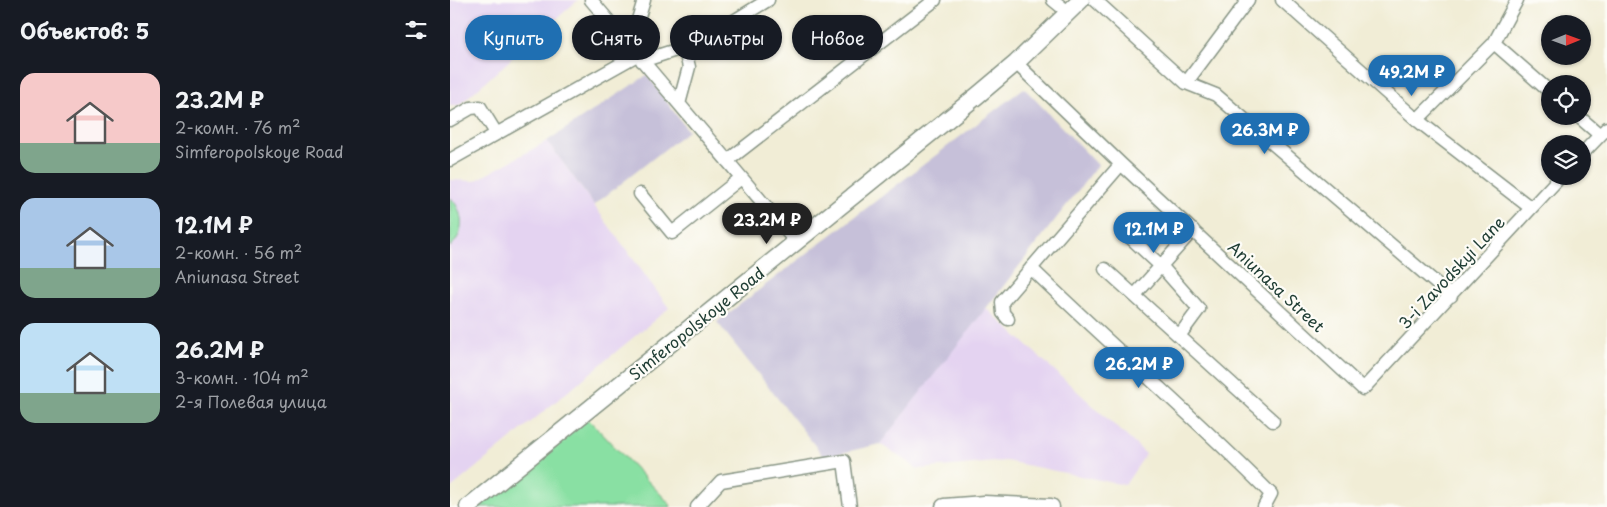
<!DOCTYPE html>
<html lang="ru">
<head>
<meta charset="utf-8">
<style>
  body { margin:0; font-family:"Playpen Sans",sans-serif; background:#242831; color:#f1f3f6; height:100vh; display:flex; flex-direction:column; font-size:19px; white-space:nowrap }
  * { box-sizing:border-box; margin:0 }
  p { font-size:16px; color:#9ea1a6 }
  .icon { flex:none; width:28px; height:28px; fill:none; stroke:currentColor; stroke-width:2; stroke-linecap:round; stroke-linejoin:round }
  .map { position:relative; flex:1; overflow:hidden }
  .drawer { display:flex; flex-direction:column; background:#171b24; width:450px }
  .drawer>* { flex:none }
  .top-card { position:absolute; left:15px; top:15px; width:475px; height:45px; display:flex; gap:10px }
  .needle { width:32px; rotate:89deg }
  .buttons { position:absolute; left:1091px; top:15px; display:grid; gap:10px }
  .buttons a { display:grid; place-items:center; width:50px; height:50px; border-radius:50%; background:#171b24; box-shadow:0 1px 4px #0004; font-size:25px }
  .price { position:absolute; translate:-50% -42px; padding:0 11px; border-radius:18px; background:#1f6fb2; color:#fff; font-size:16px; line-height:32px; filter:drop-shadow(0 1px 2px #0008) }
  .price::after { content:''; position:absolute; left:50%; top:30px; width:15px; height:11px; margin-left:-8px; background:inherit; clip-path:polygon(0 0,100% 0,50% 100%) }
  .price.selected { background:#222; color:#fff }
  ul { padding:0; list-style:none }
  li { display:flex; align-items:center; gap:15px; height:125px; padding:0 20px }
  li span { display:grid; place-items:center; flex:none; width:140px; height:100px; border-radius:15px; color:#555 }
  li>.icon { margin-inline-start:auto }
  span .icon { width:60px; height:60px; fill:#fffc; stroke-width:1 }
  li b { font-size:21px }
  h2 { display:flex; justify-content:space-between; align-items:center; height:60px; padding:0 20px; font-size:21px }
  .pill { padding:0 18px; border-radius:22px; background:#171b24; box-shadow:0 1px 4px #0004; font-size:18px; line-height:45px }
  .pill.selected { background:#1f6fb2; color:#fff }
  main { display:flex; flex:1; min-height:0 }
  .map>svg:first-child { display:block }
  .built { fill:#e4d3f1 }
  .industrial { fill:#c6c0d9 }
  .green { fill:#89e0a3; stroke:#548e6c }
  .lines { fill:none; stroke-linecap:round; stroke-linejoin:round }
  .minor-casing { stroke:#889585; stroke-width:15 }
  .major-casing { stroke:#889585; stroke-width:19 }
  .minor { stroke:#fff; stroke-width:12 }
  .major { stroke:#fff; stroke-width:16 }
  .labels { text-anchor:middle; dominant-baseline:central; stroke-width:4.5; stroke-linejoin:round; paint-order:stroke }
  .street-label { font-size:16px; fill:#1f3d34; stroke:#fdfcf7 }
</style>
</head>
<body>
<main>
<section class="drawer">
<h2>Объектов: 5<svg class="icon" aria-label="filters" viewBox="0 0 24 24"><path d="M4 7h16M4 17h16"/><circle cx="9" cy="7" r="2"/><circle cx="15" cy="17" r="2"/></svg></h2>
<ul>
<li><span style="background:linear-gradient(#f6c9c9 70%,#7fa58c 0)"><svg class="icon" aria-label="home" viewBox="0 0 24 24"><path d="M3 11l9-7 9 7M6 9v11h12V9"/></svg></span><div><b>23.2M ₽</b><p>2-комн. · 76 m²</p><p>Simferopolskoye Road</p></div></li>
<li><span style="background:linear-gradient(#a9c7e8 70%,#7fa58c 0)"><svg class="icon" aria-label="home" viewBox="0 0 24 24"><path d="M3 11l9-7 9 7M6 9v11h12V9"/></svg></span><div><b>12.1M ₽</b><p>2-комн. · 56 m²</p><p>Aniunasa Street</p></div></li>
<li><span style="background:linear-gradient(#bfe0f5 70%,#7fa58c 0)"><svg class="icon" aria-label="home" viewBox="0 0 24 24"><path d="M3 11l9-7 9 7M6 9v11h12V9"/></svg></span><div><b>26.2M ₽</b><p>3-комн. · 104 m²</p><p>2-я Полевая улица</p></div></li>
</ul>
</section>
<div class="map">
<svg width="1157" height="507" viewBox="0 0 1157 507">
  <rect width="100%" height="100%" fill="#fdfcf7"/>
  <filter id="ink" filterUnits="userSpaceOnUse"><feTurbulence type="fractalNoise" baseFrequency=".02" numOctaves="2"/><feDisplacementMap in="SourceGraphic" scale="10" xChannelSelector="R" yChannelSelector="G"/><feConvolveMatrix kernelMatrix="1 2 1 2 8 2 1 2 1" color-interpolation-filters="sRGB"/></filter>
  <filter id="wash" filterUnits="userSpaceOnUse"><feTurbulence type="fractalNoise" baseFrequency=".0096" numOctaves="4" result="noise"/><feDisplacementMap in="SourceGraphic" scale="20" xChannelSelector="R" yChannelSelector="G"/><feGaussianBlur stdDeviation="1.12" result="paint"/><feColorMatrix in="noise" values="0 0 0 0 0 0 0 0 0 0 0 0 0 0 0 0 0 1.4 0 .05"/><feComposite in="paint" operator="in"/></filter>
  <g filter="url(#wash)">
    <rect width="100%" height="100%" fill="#f1edd6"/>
    <!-- built -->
    <path class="built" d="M0,0H128L9,105L0,106Z
      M97,141L219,308L1,488L0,180L25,181Z
      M535,307L696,454L675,485L556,461L468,469L430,444Z"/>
    <!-- industrial -->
    <path class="industrial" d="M197,75L238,131L144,205L97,141Z
      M574,88L648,165L430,444L374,457L267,322Z"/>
    <!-- green -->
    <path class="green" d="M0,197C14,211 16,233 0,247Z
      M138,419L220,504L221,507H26Z"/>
  </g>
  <g filter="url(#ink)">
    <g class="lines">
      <!-- minor casing -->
      <g class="minor-casing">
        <path id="minor" d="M141,0L346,242
          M603,0L619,13
          M645,0L736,83L766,95L1001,296
          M832,0L967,120L1081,208
          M1044,43L1100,92
          M192,61L229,49L235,51L318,0
          M566,63L671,164L913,389L1111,176
          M736,83L798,0
          M229,104L239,67L235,51
          M1128,116L1150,135
          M0,120L21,108L30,107L46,133
          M967,120L1044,43L1067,0
          M1132,154L1157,128
          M0,160L187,55L184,33L194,0
          M277,161L485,0
          M190,194L222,233L291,178
          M682,239L712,267L749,309L729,336
          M581,268C660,345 744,416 821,494L814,507
          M655,269L823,421
          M685,295L743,230
          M558,319L553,313L552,302L671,164
          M247,507L271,481L394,461L400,507"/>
      </g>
      <!-- major casing -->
      <g class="major-casing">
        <path id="major" d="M18,507L528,95L566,63L631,0
          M494,507L534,504L601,507"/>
      </g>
      <!-- minor -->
      <use href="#minor" class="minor"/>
      <!-- major -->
      <use href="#major" class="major"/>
    </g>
  </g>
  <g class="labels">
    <!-- street labels -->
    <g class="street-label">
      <text transform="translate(1001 272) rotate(-47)">3-i Zavodskyi Lane</text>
      <text transform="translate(827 286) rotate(43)">Aniunasa Street</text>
      <text transform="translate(246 323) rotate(-39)">Simferopolskoye Road</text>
    </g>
  </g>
</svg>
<div class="buttons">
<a><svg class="needle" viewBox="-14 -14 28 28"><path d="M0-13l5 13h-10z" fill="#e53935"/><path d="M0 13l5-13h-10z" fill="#9ea1a6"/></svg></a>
<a><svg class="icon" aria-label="locate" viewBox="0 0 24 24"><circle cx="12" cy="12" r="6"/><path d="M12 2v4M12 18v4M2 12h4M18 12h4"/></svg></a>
<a><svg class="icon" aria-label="layers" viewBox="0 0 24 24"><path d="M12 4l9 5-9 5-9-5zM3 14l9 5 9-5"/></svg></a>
</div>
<b class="price" style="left:962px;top:97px">49.2M ₽</b>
<b class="price" style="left:815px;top:155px">26.3M ₽</b>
<b class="price selected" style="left:317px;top:245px">23.2M ₽</b>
<b class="price" style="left:704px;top:254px">12.1M ₽</b>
<b class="price" style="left:689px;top:389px">26.2M ₽</b>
<div class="top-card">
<a class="pill selected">Купить</a>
<a class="pill">Снять</a>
<a class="pill">Фильтры</a>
<a class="pill">Новое</a>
</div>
</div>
</main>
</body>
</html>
